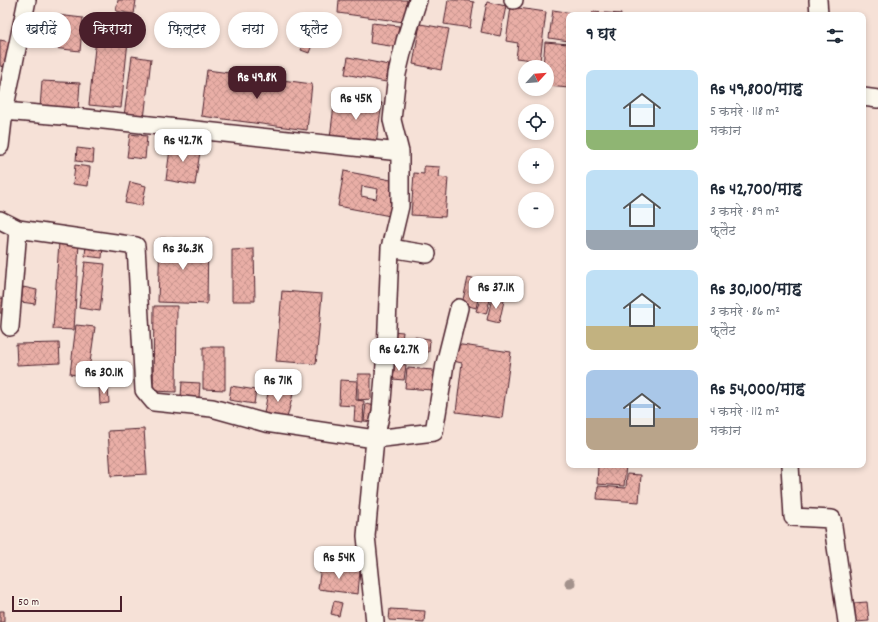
<!DOCTYPE html>
<html lang="hi">
<head>
<meta charset="utf-8">
<style>
  body { margin:0; font-family:Dekko,"Playpen Sans Deva",sans-serif; background:#f6f6f7; color:#1f2937; height:100vh; display:flex; flex-direction:column; font-size:15px; white-space:nowrap }
  * { box-sizing:border-box; margin:0 }
  p { font-size:13px; color:#747a83 }
  .icon { flex:none; width:22px; height:22px; fill:none; stroke:currentColor; stroke-width:2; stroke-linecap:round; stroke-linejoin:round }
  .map { position:relative; flex:1; overflow:hidden }
  .side { position:absolute; left:566px; top:12px; width:300px; height:456px; display:flex; flex-direction:column; background:#fff; border-radius:8px; box-shadow:0 2px 6px #0003 }
  .side>* { flex:none }
  .banner { position:absolute; left:12px; top:12px; width:380px; height:36px; display:flex; gap:8px }
  .needle { width:26px; rotate:64deg }
  .fabs { position:absolute; left:518px; top:60px; display:grid; gap:8px }
  .fabs a { display:grid; place-items:center; width:36px; height:36px; border-radius:50%; background:#fff; box-shadow:0 2px 6px #0003; font-size:20px }
  .scale { position:absolute; left:12px; bottom:10px; width:110px; box-sizing:border-box; padding-left:4px; border:2px solid #4a1f2b; border-top:0; font-size:11px; line-height:14px; white-space:nowrap; color:#4a1f2b; -webkit-text-stroke:3px #fbf7ec; paint-order:stroke }
  .price { position:absolute; translate:-50% -34px; padding:0 9px; border-radius:8px; background:#fff; color:#222; font-size:13px; line-height:26px; filter:drop-shadow(0 1px 2px #0008) }
  .price::after { content:''; position:absolute; left:50%; top:24px; width:12px; height:9px; margin-left:-6px; background:inherit; clip-path:polygon(0 0,100% 0,50% 100%) }
  .price.selected { background:#4a1f2b; color:#fff }
  ul { padding:0; list-style:none }
  li { display:flex; align-items:center; gap:12px; height:100px; padding:0 20px }
  li span { display:grid; place-items:center; flex:none; width:112px; height:80px; border-radius:8px; color:#555 }
  li>.icon { margin-inline-start:auto }
  span .icon { width:48px; height:48px; fill:#fffc; stroke-width:1 }
  li b { font-size:17px }
  h2 { display:flex; justify-content:space-between; align-items:center; height:48px; padding:0 20px; font-size:17px }
  .tag { padding:0 14px; border-radius:18px; background:#fff; box-shadow:0 2px 6px #0003; font-size:14px; line-height:36px }
  .tag.selected { background:#4a1f2b; color:#fff }
  .map>svg:first-child { display:block }
  .building { fill:url(#building-cross-hatch); stroke:#4a1f2b; fill-rule:evenodd }
  .lines { fill:none; stroke-linecap:round; stroke-linejoin:round }
  .minor-casing { stroke:#4a1f2b; stroke-width:20 }
  .minor { stroke:#fbf7ec; stroke-width:17 }
  .tree { fill:#a3928c }
</style>
</head>
<body>
<div class="map">
<svg width="878" height="622" viewBox="0 0 878 622">
  <defs>
    <pattern id="building-cross-hatch" width="8" height="8" patternUnits="userSpaceOnUse"><rect width="8" height="8" fill="#e9aea6"/><path d="M0 0l8 8M0 8l8-8" fill="none" stroke="#c9958f"/></pattern>
  </defs>
  <rect width="100%" height="100%" fill="#f6e1d7"/>
  <filter id="ink" filterUnits="userSpaceOnUse"><feTurbulence type="fractalNoise" baseFrequency=".025" numOctaves="2"/><feDisplacementMap in="SourceGraphic" scale="8" xChannelSelector="R" yChannelSelector="G"/><feConvolveMatrix kernelMatrix="1 2 1 2 8 2 1 2 1" color-interpolation-filters="sRGB"/></filter>
  <g filter="url(#ink)">
    <!-- building -->
    <path class="building" d="M118,0H136L134,14L116,11Z
      M339,0H407L404,22L338,13Z
      M448,0H461L474,2L470,28L444,24Z
      M487,2L506,6L500,36L481,32Z
      M511,7L546,12L540,61L516,58L518,43L506,41Z
      M553,10L586,15H569V41L549,38Z
      M592,12L621,14V15H592Z
      M48,14L83,18L80,51L44,47Z
      M372,23L399,26L397,47L370,43Z
      M420,24L449,29L441,70L413,64Z
      M96,38L128,41L121,108L89,105Z
      M305,39L313,42L309,53L301,50Z
      M0,40L10,42L5,67L0,66Z
      M545,42L569,44V88L547,86V67H543Z
      M132,56L151,59L144,119L124,116Z
      M348,57L389,65L386,82L345,74Z
      M207,70L312,84L307,130L201,116Z
      M42,81L80,83L78,110L40,108Z
      M335,97L382,103L376,145L330,138Z
      M130,134L147,136L145,159L127,157Z
      M171,141L201,145L195,185L166,180Z
      M77,148L94,150L93,163L76,161Z
      M75,165L90,167L88,186L73,184Z
      M424,166L440,167L439,177L448,178L445,217L411,215L414,173L424,174Z
      M344,171L396,181L390,216L338,206ZM362,186L378,189L376,199L361,196Z
      M130,182L146,186L142,206L125,203Z
      M160,238L208,239L207,304L158,302Z
      M59,242L79,243L74,330L53,329Z
      M86,244L103,245L102,258L85,256Z
      M254,249L255,301H232V250Z
      M85,262L105,264L100,311L79,308Z
      M468,278L482,281L476,308L462,304Z
      M484,284L500,288L498,295L482,291Z
      M23,287L37,290L35,304L21,302Z
      M282,291L322,294L316,364L276,361Z
      M481,297L490,300L486,314L476,311Z
      M0,298L7,299L4,314L0,313Z
      M492,298L504,301L499,323L487,320Z
      M154,306H177L176,392L153,391Z
      M76,325L95,327L88,377L70,374Z
      M392,331L403,332L401,349L391,348Z
      M414,337L430,339L429,352L413,351Z
      M59,343L60,363L17,365L16,344Z
      M455,344L511,352L502,418L456,412L462,363L453,361Z
      M203,347H225V390L203,389Z
      M395,363L406,365L404,380L393,379Z
      M407,368L433,370L432,390L405,388Z
      M358,374H371V399L358,400Z
      M340,380L357,381L356,400L364,401L363,422L354,421L355,406L339,405Z
      M182,382L200,383L199,398L181,397Z
      M108,386L109,403L100,404L99,387Z
      M231,386L256,390L254,404L229,400Z
      M269,388L293,394L287,418L264,413Z
      M366,404L376,406L374,422L364,421Z
      M144,429L147,474L111,476L108,431Z
      M598,465H626L624,486L597,484Z
      M627,474L641,475L639,502L597,499L598,486L626,488Z
      M321,565L360,570L358,594L318,589Z
      M334,601L342,603L339,616L331,614Z
      M867,602L869,621L856,622L854,603Z
      M390,609L425,611L424,622L389,620Z
      M0,611H4V622H0Z"/>
    <g class="lines">
      <!-- minor casing -->
      <g class="minor-casing">
        <path id="minor" d="M418,0L405,41L397,74L392,120L400,152V206L390,248L427,254
          M513,0H514
          M818,0L819,15
          M863,97L878,99
          M4,111L85,118L400,152
          M0,146L4,111L27,0
          M0,220L18,229L136,246L144,390L154,402L212,408L266,423L375,439L434,432L445,364L459,308
          M10,327L18,229
          M790,465L793,517L832,519L847,622
          M375,622L366,536L375,439L381,412L386,353L390,248"/>
      </g>
      <!-- minor -->
      <use href="#minor" class="minor"/>
    </g>
    <!-- trees -->
    <circle class="tree" cx="570" cy="583" r="5.5"/>
  </g>
</svg>
<div class="fabs">
<a><svg class="needle" viewBox="-14 -14 28 28"><path d="M0-13l5 13h-10z" fill="#e53935"/><path d="M0 13l5-13h-10z" fill="#747a83"/></svg></a>
<a><svg class="icon" aria-label="locate" viewBox="0 0 24 24"><circle cx="12" cy="12" r="6"/><path d="M12 2v4M12 18v4M2 12h4M18 12h4"/></svg></a>
<a>+</a>
<a>−</a>
</div>
<div class="scale">50 m</div>
<b class="price selected" style="left:257px;top:100px">Rs 49.8K</b>
<b class="price" style="left:356px;top:121px">Rs 45K</b>
<b class="price" style="left:183px;top:163px">Rs 42.7K</b>
<b class="price" style="left:183px;top:271px">Rs 36.3K</b>
<b class="price" style="left:496px;top:310px">Rs 37.1K</b>
<b class="price" style="left:399px;top:372px">Rs 62.7K</b>
<b class="price" style="left:104px;top:395px">Rs 30.1K</b>
<b class="price" style="left:278px;top:403px">Rs 71K</b>
<b class="price" style="left:339px;top:580px">Rs 54K</b>
<div class="banner">
<a class="tag">खरीदें</a>
<a class="tag selected">किराया</a>
<a class="tag">फ़िल्टर</a>
<a class="tag">नया</a>
<a class="tag">फ़्लैट</a>
</div>
<section class="side">
<h2>9 घर<svg class="icon" aria-label="filters" viewBox="0 0 24 24"><path d="M4 7h16M4 17h16"/><circle cx="9" cy="7" r="2"/><circle cx="15" cy="17" r="2"/></svg></h2>
<ul>
<li><span style="background:linear-gradient(#bfe0f5 75%,#8fb573 0)"><svg class="icon" aria-label="home" viewBox="0 0 24 24"><path d="M3 11l9-7 9 7M6 9v11h12V9"/></svg></span><div><b>Rs 49,800/माह</b><p>5 कमरे · 118 m²</p><p>मकान</p></div></li>
<li><span style="background:linear-gradient(#bfe0f5 75%,#9aa5b1 0)"><svg class="icon" aria-label="home" viewBox="0 0 24 24"><path d="M3 11l9-7 9 7M6 9v11h12V9"/></svg></span><div><b>Rs 42,700/माह</b><p>3 कमरे · 89 m²</p><p>फ़्लैट</p></div></li>
<li><span style="background:linear-gradient(#bfe0f5 70%,#c2b280 0)"><svg class="icon" aria-label="home" viewBox="0 0 24 24"><path d="M3 11l9-7 9 7M6 9v11h12V9"/></svg></span><div><b>Rs 30,100/माह</b><p>3 कमरे · 86 m²</p><p>फ़्लैट</p></div></li>
<li><span style="background:linear-gradient(#a9c7e8 60%,#b9a48a 0)"><svg class="icon" aria-label="home" viewBox="0 0 24 24"><path d="M3 11l9-7 9 7M6 9v11h12V9"/></svg></span><div><b>Rs 54,000/माह</b><p>4 कमरे · 112 m²</p><p>मकान</p></div></li>
</ul>
</section>
</div>
</body>
</html>
